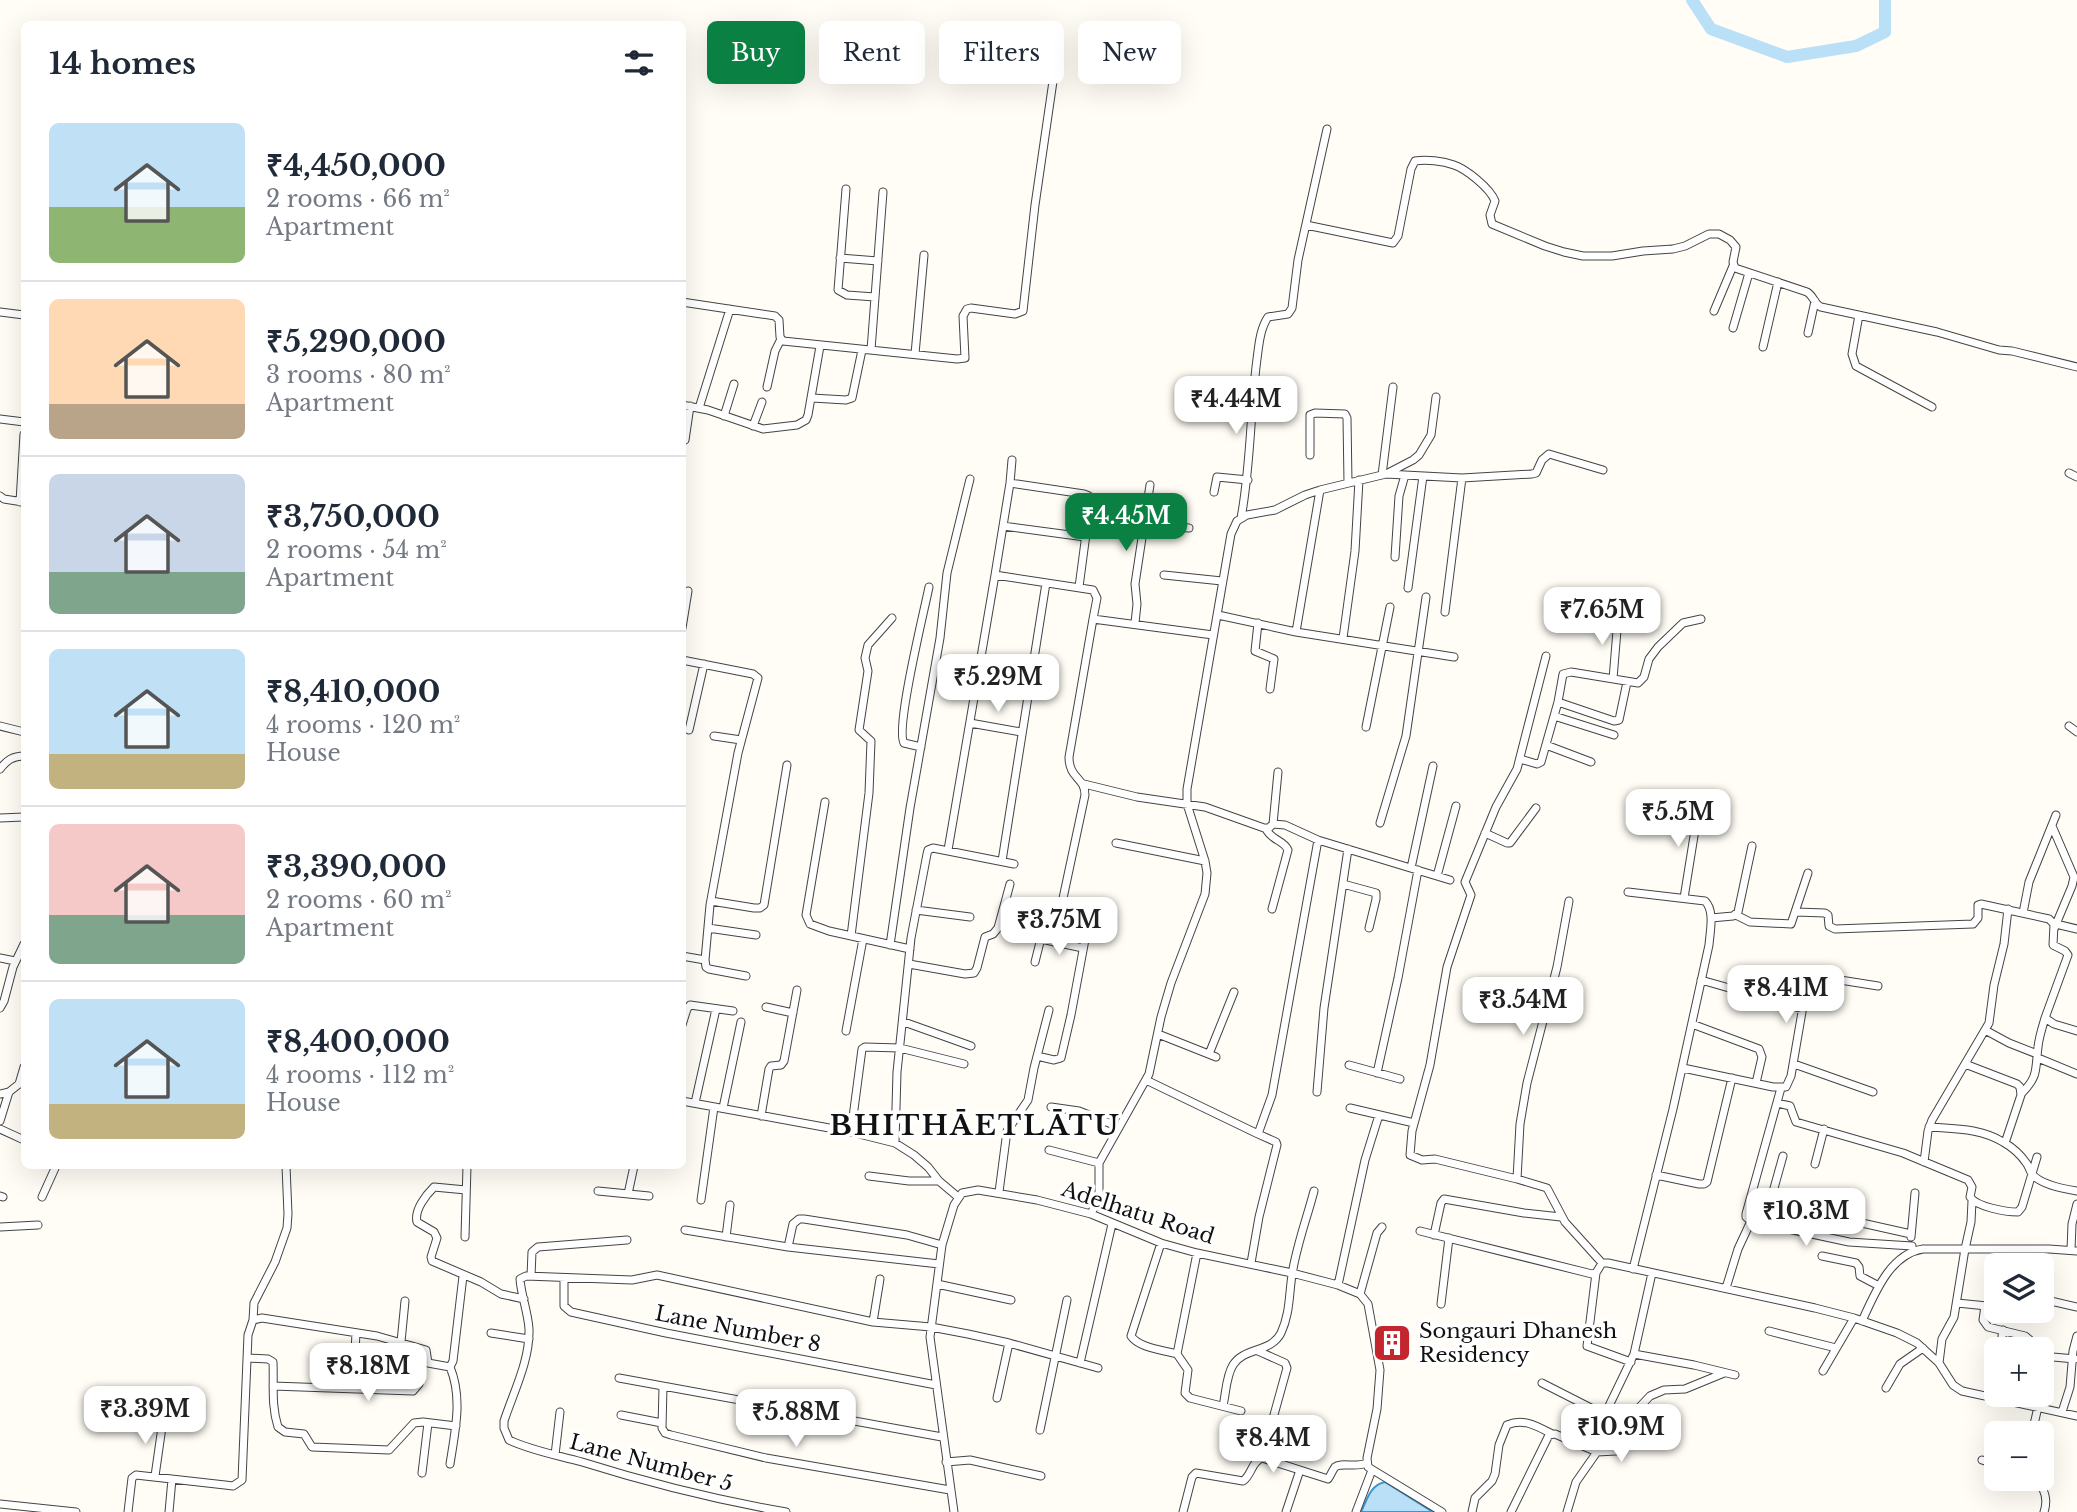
<!DOCTYPE html>
<html lang="en">
<head>
<meta charset="utf-8">
<style>
  body { margin:0; font-family:"Libre Baskerville",serif; background:#f6f6f7; color:#1f2937; height:100vh; display:flex; flex-direction:column; font-size:26px; white-space:nowrap }
  * { box-sizing:border-box; margin:0 }
  p { font-size:23px; color:#747a83 }
  .icon { flex:none; width:38px; height:38px; fill:none; stroke:currentColor; stroke-width:2; stroke-linecap:round; stroke-linejoin:round }
  .map { position:relative; flex:1; overflow:hidden }
  .panel { position:absolute; left:21px; top:21px; width:665px; height:1148px; display:flex; flex-direction:column; background:#fff; border-radius:10px; box-shadow:0 7px 28px #0002 }
  .panel>* { flex:none }
  .banner { position:absolute; left:707px; top:21px; width:665px; height:63px; display:flex; gap:14px }
  .fabs { position:absolute; left:1984px; top:1253px; display:grid; gap:14px }
  .fabs a { display:grid; place-items:center; width:70px; height:70px; border-radius:10px; background:#fff; box-shadow:0 7px 28px #0002; font-size:35px }
  .price { position:absolute; translate:-50% -60px; padding:0 16px; border-radius:14px; background:#fff; color:#222; font-size:23px; line-height:46px; filter:drop-shadow(0 2px 4px #0008) }
  .price::after { content:''; position:absolute; left:50%; top:42px; width:21px; height:16px; margin-left:-10px; background:inherit; clip-path:polygon(0 0,100% 0,50% 100%) }
  .price.on { background:#0b8043; color:#fff }
  ul { padding:0; list-style:none }
  li { display:flex; align-items:center; gap:21px; height:175px; padding:0 28px }
  li+li { border-top:2px solid #e0e1e3 }
  li span { display:grid; place-items:center; flex:none; width:196px; height:140px; border-radius:10px; color:#555 }
  li>.icon { margin-inline-start:auto }
  span .icon { width:84px; height:84px; fill:#fffc; stroke-width:1 }
  li b { font-size:30px }
  h2 { display:flex; justify-content:space-between; align-items:center; height:84px; padding:0 28px; font-size:30px }
  .tag { padding:0 24px; border-radius:10px; background:#fff; box-shadow:0 7px 28px #0002; font-size:24px; line-height:63px }
  .tag.on { background:#0b8043; color:#fff }
  .map>svg:first-child { display:block }
  .water { fill:#b9e0f7; stroke:#3f96cf; stroke-width:2 }
  .lines { fill:none; stroke-linecap:round; stroke-linejoin:round }
  .river { stroke:#b9e0f7; stroke-width:12 }
  .street-casing { stroke:#444; stroke-width:9 }
  .street { stroke:#fff; stroke-width:7 }
  .labels { text-anchor:middle; dominant-baseline:central; stroke-width:7; stroke-linejoin:round; paint-order:stroke }
  .street-label { font-size:21px; fill:#111; stroke:#fff }
  .poi-label { font-size:21px; fill:#111; stroke:#fff; text-anchor:start }
  .district-label { font-size:28px; font-weight:bold; letter-spacing:2px; fill:#111; stroke:#fff }
</style>
</head>
<body>
<div class="map">
<svg width="2077" height="1512" viewBox="0 0 2077 1512">
  <rect width="100%" height="100%" fill="#fffdf5"/>
  <!-- water -->
  <path class="water" d="M1385,1482L1433,1512H1361C1367,1500 1370,1485 1385,1482Z"/>
  <g class="lines">
    <!-- river -->
    <path class="river" d="M1692,0L1711,29L1787,57L1856,46L1885,32V0"/>
    <!-- street casing -->
    <g class="street-casing">
      <path id="street" d="M846,189L838,290L847,295L875,297
        M1306,225L1393,243L1398,236L1411,169L1415,161C1426,159 1443,161 1454,165C1466,169 1490,188 1495,201L1490,215L1492,224L1545,246L1564,252L1583,256H1612L1643,251L1673,249L1685,246L1709,234H1719L1730,240L1736,247L1733,262L1735,268L1807,292C1814,296 1814,304 1821,307L1937,332L1999,350L2012,351L2077,367
        M840,258L878,261
        M682,302L775,316L779,320L780,337L783,341L957,359L965,358L963,316L967,309L971,308L1015,314L1023,311L1035,205L1059,40
        M1714,311L1733,266
        M0,312L24,315
        M1859,315L1852,354L1856,366L1932,407
        M1733,328L1749,273
        M1808,333L1815,301
        M1763,347L1778,282
        M871,350L883,192
        M915,354L924,255
        M767,387L775,351L781,339
        M812,398L846,400L852,398L862,350
        M682,405L708,410L763,429L797,425L806,420L808,415L820,346
        M699,408L730,309
        M724,416L734,384
        M0,419L24,422
        M753,426L762,402
        M685,440L690,406
        M1310,455V415L1315,413L1345,414L1347,418L1348,483
        M2069,473L2077,477
        M1386,474L1462,478L1532,474L1536,473L1542,460L1549,454L1603,470
        M1382,475L1393,387
        M1010,483L1084,494L1089,496L1090,504L1079,587
        M1320,490L1386,474L1413,460L1419,455L1431,435L1436,397
        M1214,492L1217,477L1248,480
        M0,496L4,499L23,502
        M20,502L24,434
        M1241,518C1251,465 1250,412 1257,359C1259,344 1260,329 1268,317L1288,314L1292,308L1298,260L1327,129
        M1144,525L1189,528
        M1003,526L1085,537
        M1395,557L1399,496L1405,475
        M995,575L1010,483L1012,460
        M1164,575L1222,581
        M1408,588L1423,476
        M1445,612L1462,478
        M1135,623L1137,604L1135,584L1150,485
        M1258,623L1255,651L1274,659L1270,689
        M682,628L688,591
        M1296,632L1454,657
        M1343,638L1355,551L1359,480
        M1546,656L1517,769L1496,807L1465,882L1471,895L1447,967L1430,1065L1412,1131L1410,1155L1422,1160L1435,1159L1517,1179L1547,1188L1565,1222L1602,1263
        M682,660L753,674L758,678L738,753L710,905L705,960
        M1613,679L1618,618
        M1558,702L1614,721L1619,720L1627,682
        M1554,716L1614,735
        M970,723L1021,732
        M0,726L24,732
        M2069,726L2077,732
        M1366,727L1390,607
        M689,730L704,664
        M714,736L741,740
        M1546,745L1591,762
        M921,747L904,743C895,729 924,612 929,587
        M1520,759L1537,764L1541,762L1558,702L1563,674L1571,672L1638,683L1644,677L1649,659L1658,647L1683,623L1701,619
        M0,769C7,760 13,756 24,756
        M1084,784L1137,797L1205,807L1264,828H1269L1273,824L1285,825L1318,840L1450,880
        M825,802L806,915L810,924L829,931L910,949
        M0,818L24,817
        M1380,823L1406,736L1426,597
        M1273,824L1278,772
        M2052,826L2074,877L2072,886L2054,929
        M1266,829C1272,841 1284,840 1288,850L1272,909
        M1485,833L1507,843H1510L1536,808
        M1116,843L1205,861
        M948,850L995,575L1093,590L1097,598L1093,619
        M1002,861L1046,583
        M1411,868L1433,766
        M1437,876L1456,806
        M1343,884L1376,893V899L1369,928
        M1628,892L1705,901C1715,911 1710,931 1709,945L1673,1109L1633,1269
        M1684,898L1699,805
        M711,901L754,908H760L764,905L787,765
        M916,910L970,917
        M1796,912L1825,913L1828,915L1829,926L1835,929L1973,924L1978,918V905L1981,904L2049,919L2054,924L2053,945L2065,951L2068,955L2045,1018L2054,1024L2077,1031
        M2023,913L2029,882L2056,815
        M1736,915L1750,922L1791,924L1808,873
        M1711,918L1733,916L1738,912L1752,846
        M2056,924L2077,929
        M708,928L756,935
        M851,936L869,793L871,741L859,730L868,671L865,658L868,645L892,618
        M1041,939L1083,948
        M890,945L910,808L940,638L947,573L970,479
        M682,956L705,960L706,967L709,969L746,976
        M0,958L15,961
        M1035,962L1048,910L1053,905L1062,903
        M909,964L965,974L974,973L977,968L985,937L993,934L998,928L1010,884
        M1701,980L1803,1009
        M766,1007L793,1013
        M0,1008L4,1001L13,967L24,944
        M904,1022L971,1046
        M1692,1024L1759,1049L1762,1057L1756,1083
        M682,1025L687,1009L690,1005L733,1011
        M1985,1030L2009,1043L2037,1054
        M846,1031L863,939
        M1158,1034L1216,1057
        M1209,1054L1234,992
        M1037,1056L1054,1060L1061,1058L1071,1015L1089,918L1088,912L1083,906L1062,903L1085,795C1085,777 1069,779 1069,757L1093,619L1213,635
        M2038,1058L2077,1074
        M1794,1064L1873,1092
        M1965,1064L2017,1084L2020,1087L2021,1095L2005,1143
        M1349,1065L1400,1079
        M1683,1068L1773,1087H1786L1791,1076L1808,977L1815,976L1878,986
        M1377,1073L1398,978L1418,870
        M1146,1080L1258,1134L1272,1095L1318,840
        M19,1084L24,1067
        M1317,1092L1324,1008L1348,849
        M0,1094L9,1092L19,1084H24
        M2021,1094C2039,1076 2035,1070 2038,1047C2039,1037 2042,1028 2045,1018
        M682,1101L851,1132L895,1143L914,1155L928,1167L939,1181L958,1197
        M695,1103L716,1009
        M1777,1103L1790,1106L1796,1122L1903,1153L1968,1180L1972,1187L1970,1197C1977,1207 2006,1212 2018,1212L2022,1207L2037,1157
        M1051,1107L1079,1111L1119,1127
        M723,1108L741,1022
        M1350,1108L1414,1123
        M761,1116L769,1069L771,1066L781,1065L784,1061L797,990
        M0,1121L9,1092
        M1929,1127C1955,1129 1980,1128 2003,1142C2012,1147 2021,1155 2027,1164C2029,1167 2030,1171 2032,1174C2041,1185 2064,1189 2077,1191
        M0,1129L24,1140
        M851,1132L862,1049L865,1047L900,1048L964,1064
        M895,1143L897,1072L911,938L927,854L928,850L933,848L1014,864
        M1049,1150L1099,1163
        M1924,1162L1928,1131L1932,1120L1989,1023L1994,985L2004,944L2008,909
        M1815,1164L1824,1129
        M1656,1175L1699,1184H1704L1707,1182L1732,1078
        M869,1176L909,1181H939
        M1517,1179L1520,1124L1527,1083L1557,967L1569,901
        M466,1190L434,1187C426,1195 414,1210 417,1222L434,1232L437,1238L431,1257L432,1261L481,1282L501,1294L524,1299
        M598,1191L649,1196
        M999,1192L1007,1131L1028,1100L1034,1068L1049,1010
        M628,1194L634,1166
        M0,1196L3,1197
        M42,1197L56,1166
        M701,1200L714,1107
        M1091,1214L1099,1197V1163L1149,1074L1161,1017L1171,983L1205,894L1207,873L1205,861L1187,804V789L1231,534L1237,521L1247,515L1275,510L1305,495L1320,490L1296,632L1218,615
        M1844,1219L1911,1234
        M1751,1221L1746,1217V1214L1781,1088
        M1764,1224L1783,1156
        M0,1227L38,1225
        M685,1230L788,1247L939,1264
        M1420,1231L1592,1274L1596,1273L1602,1263H1608L1815,1308L1854,1318L1897,1333L1917,1343L1939,1363L1953,1385L1962,1391L2077,1416
        M1434,1235L1441,1203L1444,1199L1524,1213L1561,1217
        M465,1237L467,1166
        M726,1237L730,1205
        M1911,1237L1915,1193
        M1161,1243L1131,1336C1139,1348 1163,1350 1177,1354
        M788,1247L793,1224L799,1219H804L907,1235L942,1245
        M2071,1250L2072,1224L2077,1204
        M1197,1253L1177,1354L1188,1370L1185,1393L1190,1398L1241,1411
        M1822,1256L1856,1263L1859,1267L1860,1276L1879,1286
        M1251,1263L1259,1217L1277,1145L1276,1142L1258,1134
        M1596,1273L1587,1346L1631,1362
        M531,1276L532,1252L538,1247L627,1240
        M564,1278V1306L571,1312L666,1333L936,1385
        M937,1284L1011,1300
        M1338,1285L1365,1160L1379,1115
        M1726,1288L1738,1249L1751,1221L1849,1242L1912,1246
        M1360,1294L1377,1233L1382,1227
        M2042,1299L2077,1307
        M1957,1303L1997,1307
        M1441,1304L1449,1238
        M1985,1306L1983,1320L1988,1327L2025,1336L2041,1349
        M253,1320L262,1318L377,1336L426,1350L428,1363L450,1367L453,1361L463,1276
        M1862,1321C1875,1293 1890,1254 1923,1249H2049L2077,1251
        M873,1322L880,1279
        M1769,1331L1836,1348
        M491,1333L529,1339
        M401,1342L405,1301
        M2000,1349L2003,1330
        M1258,1351L1285,1363L1287,1368L1262,1458
        M2042,1351L2053,1357L2075,1359
        M1634,1354L1694,1365L1735,1375
        M355,1356L424,1363
        M248,1358L268,1359L273,1362C274,1385 271,1405 278,1427L285,1432L304,1434L312,1447L389,1450L414,1423L423,1422L456,1426
        M1080,1363L1112,1224
        M1939,1363L1942,1339L1954,1317L1965,1249L1971,1222L1972,1201
        M450,1367C463,1398 455,1431 450,1464
        M1823,1371L1854,1318
        M619,1378L942,1437
        M1542,1383L1597,1411L1607,1410L1634,1354L1652,1273
        M273,1386L413,1391L419,1384L421,1363
        M663,1386L662,1428L665,1433L671,1435L766,1458L950,1490
        M353,1388L356,1333
        M1886,1388L1900,1364L1923,1348
        M1992,1397L1997,1364
        M997,1398L1009,1343
        M1223,1406C1226,1393 1226,1376 1233,1365C1244,1347 1271,1353 1281,1333C1290,1314 1289,1294 1292,1275C1296,1247 1307,1218 1314,1191
        M2062,1412L2070,1387L2073,1351L2077,1336
        M621,1415L662,1423
        M1040,1430L1067,1300
        M2032,1433L2038,1407
        M555,1455L560,1412
        M1982,1460L1997,1465
        M946,1462L970,1460L1041,1476
        M422,1473L428,1423
        M155,1476L163,1420
        M2035,1479C2045,1488 2048,1500 2044,1512
        M0,1504L76,1512
        M128,1512L132,1478L136,1475L225,1485L233,1486L242,1480L248,1335L253,1320L254,1303L275,1262L287,1228L288,1214L286,1166
        M169,1512L172,1479
        M786,1512C717,1500 649,1483 582,1462C557,1455 533,1451 509,1440L504,1428V1421C514,1391 530,1360 529,1329C528,1312 521,1295 520,1279L526,1276L632,1280L657,1275L873,1322L931,1327L968,1334L1009,1343L1098,1368
        M954,1512L930,1337L942,1245L954,1205L962,1193L978,1190L1037,1200L1091,1214L1161,1243L1197,1253L1292,1273L1338,1285L1360,1294L1368,1304L1380,1370L1377,1409L1367,1458L1368,1467L1442,1512
        M1183,1512L1192,1477L1196,1473L1243,1481C1252,1475 1251,1462 1262,1458L1328,1479C1331,1475 1332,1471 1335,1467C1341,1462 1356,1468 1367,1463
        M1286,1512L1300,1470
        M1356,1512L1372,1470
        M1472,1512L1475,1498L1492,1481L1495,1474L1499,1445L1507,1425C1524,1418 1537,1426 1552,1434
        M1511,1512L1549,1435L1555,1434L1597,1452L1616,1451L1623,1445L1628,1425L1633,1414L1650,1396L1664,1390L1685,1389L1724,1373
        M1567,1512L1576,1482L1597,1452"/>
    </g>
    <!-- street -->
    <use href="#street" class="street"/>
  </g>
  <!-- icons -->
  <defs>
    <g id="building-square" transform="scale(2.0125)"><rect x="-9" y="-9" width="18" height="18" rx="4" fill="#c4262e" stroke="#fff"/><path d="M-4-6H4V6H1V3H-1V6H-4ZM-2.5-4.3h1.7v1.8h-1.7ZM.8-4.3h1.7v1.8H.8ZM-2.5-1h1.7V.8h-1.7ZM.8-1h1.7V.8H.8Z" fill="#fff"/></g>
  </defs>
  <g fill-rule="evenodd">
    <use href="#building-square" x="1392" y="1343"/>
  </g>
  <g class="labels">
    <!-- street labels -->
    <g class="street-label">
      <text transform="translate(1138 1213) rotate(18)">Adelhatu Road</text>
      <text transform="translate(738 1329) rotate(11)">Lane Number 8</text>
      <text transform="translate(651 1463) rotate(15)">Lane Number 5</text>
    </g>
    <!-- poi labels -->
    <g class="poi-label">
      <text x="1419" y="1331">Songauri Dhanesh<tspan x="1419" dy="24">Residency</tspan></text>
    </g>
    <!-- district labels -->
    <g class="district-label">
      <text x="975" y="1125">BHITHĀETLĀTU</text>
    </g>
  </g>
</svg>
<div class="fabs">
<a><svg class="icon" aria-label="layers" viewBox="0 0 24 24"><path d="M12 4l9 5-9 5-9-5zM3 14l9 5 9-5"/></svg></a>
<a>+</a>
<a>−</a>
</div>
<b class="price" style="left:1236px;top:436px">₹4.44M</b>
<b class="price on" style="left:1126px;top:553px">₹4.45M</b>
<b class="price" style="left:1602px;top:647px">₹7.65M</b>
<b class="price" style="left:998px;top:714px">₹5.29M</b>
<b class="price" style="left:1678px;top:849px">₹5.5M</b>
<b class="price" style="left:1059px;top:957px">₹3.75M</b>
<b class="price" style="left:1786px;top:1025px">₹8.41M</b>
<b class="price" style="left:1523px;top:1037px">₹3.54M</b>
<b class="price" style="left:1806px;top:1248px">₹10.3M</b>
<b class="price" style="left:368px;top:1403px">₹8.18M</b>
<b class="price" style="left:145px;top:1446px">₹3.39M</b>
<b class="price" style="left:796px;top:1449px">₹5.88M</b>
<b class="price" style="left:1621px;top:1464px">₹10.9M</b>
<b class="price" style="left:1273px;top:1475px">₹8.4M</b>
<div class="banner">
<a class="tag on">Buy</a>
<a class="tag">Rent</a>
<a class="tag">Filters</a>
<a class="tag">New</a>
</div>
<section class="panel">
<h2>14 homes<svg class="icon" aria-label="filters" viewBox="0 0 24 24"><path d="M4 7h16M4 17h16"/><circle cx="9" cy="7" r="2"/><circle cx="15" cy="17" r="2"/></svg></h2>
<ul>
<li><span style="background:linear-gradient(#bfe0f5 60%,#8fb573 0)"><svg class="icon" aria-label="home" viewBox="0 0 24 24"><path d="M3 11l9-7 9 7M6 9v11h12V9"/></svg></span><div><b>₹4,450,000</b><p>2 rooms · 66 m²</p><p>Apartment</p></div></li>
<li><span style="background:linear-gradient(#ffd9b3 75%,#b9a48a 0)"><svg class="icon" aria-label="home" viewBox="0 0 24 24"><path d="M3 11l9-7 9 7M6 9v11h12V9"/></svg></span><div><b>₹5,290,000</b><p>3 rooms · 80 m²</p><p>Apartment</p></div></li>
<li><span style="background:linear-gradient(#c9d6e8 70%,#7fa58c 0)"><svg class="icon" aria-label="home" viewBox="0 0 24 24"><path d="M3 11l9-7 9 7M6 9v11h12V9"/></svg></span><div><b>₹3,750,000</b><p>2 rooms · 54 m²</p><p>Apartment</p></div></li>
<li><span style="background:linear-gradient(#bfe0f5 75%,#c2b280 0)"><svg class="icon" aria-label="home" viewBox="0 0 24 24"><path d="M3 11l9-7 9 7M6 9v11h12V9"/></svg></span><div><b>₹8,410,000</b><p>4 rooms · 120 m²</p><p>House</p></div></li>
<li><span style="background:linear-gradient(#f6c9c9 65%,#7fa58c 0)"><svg class="icon" aria-label="home" viewBox="0 0 24 24"><path d="M3 11l9-7 9 7M6 9v11h12V9"/></svg></span><div><b>₹3,390,000</b><p>2 rooms · 60 m²</p><p>Apartment</p></div></li>
<li><span style="background:linear-gradient(#bfe0f5 75%,#c2b280 0)"><svg class="icon" aria-label="home" viewBox="0 0 24 24"><path d="M3 11l9-7 9 7M6 9v11h12V9"/></svg></span><div><b>₹8,400,000</b><p>4 rooms · 112 m²</p><p>House</p></div></li>
</ul>
</section>
</div>
</body>
</html>
